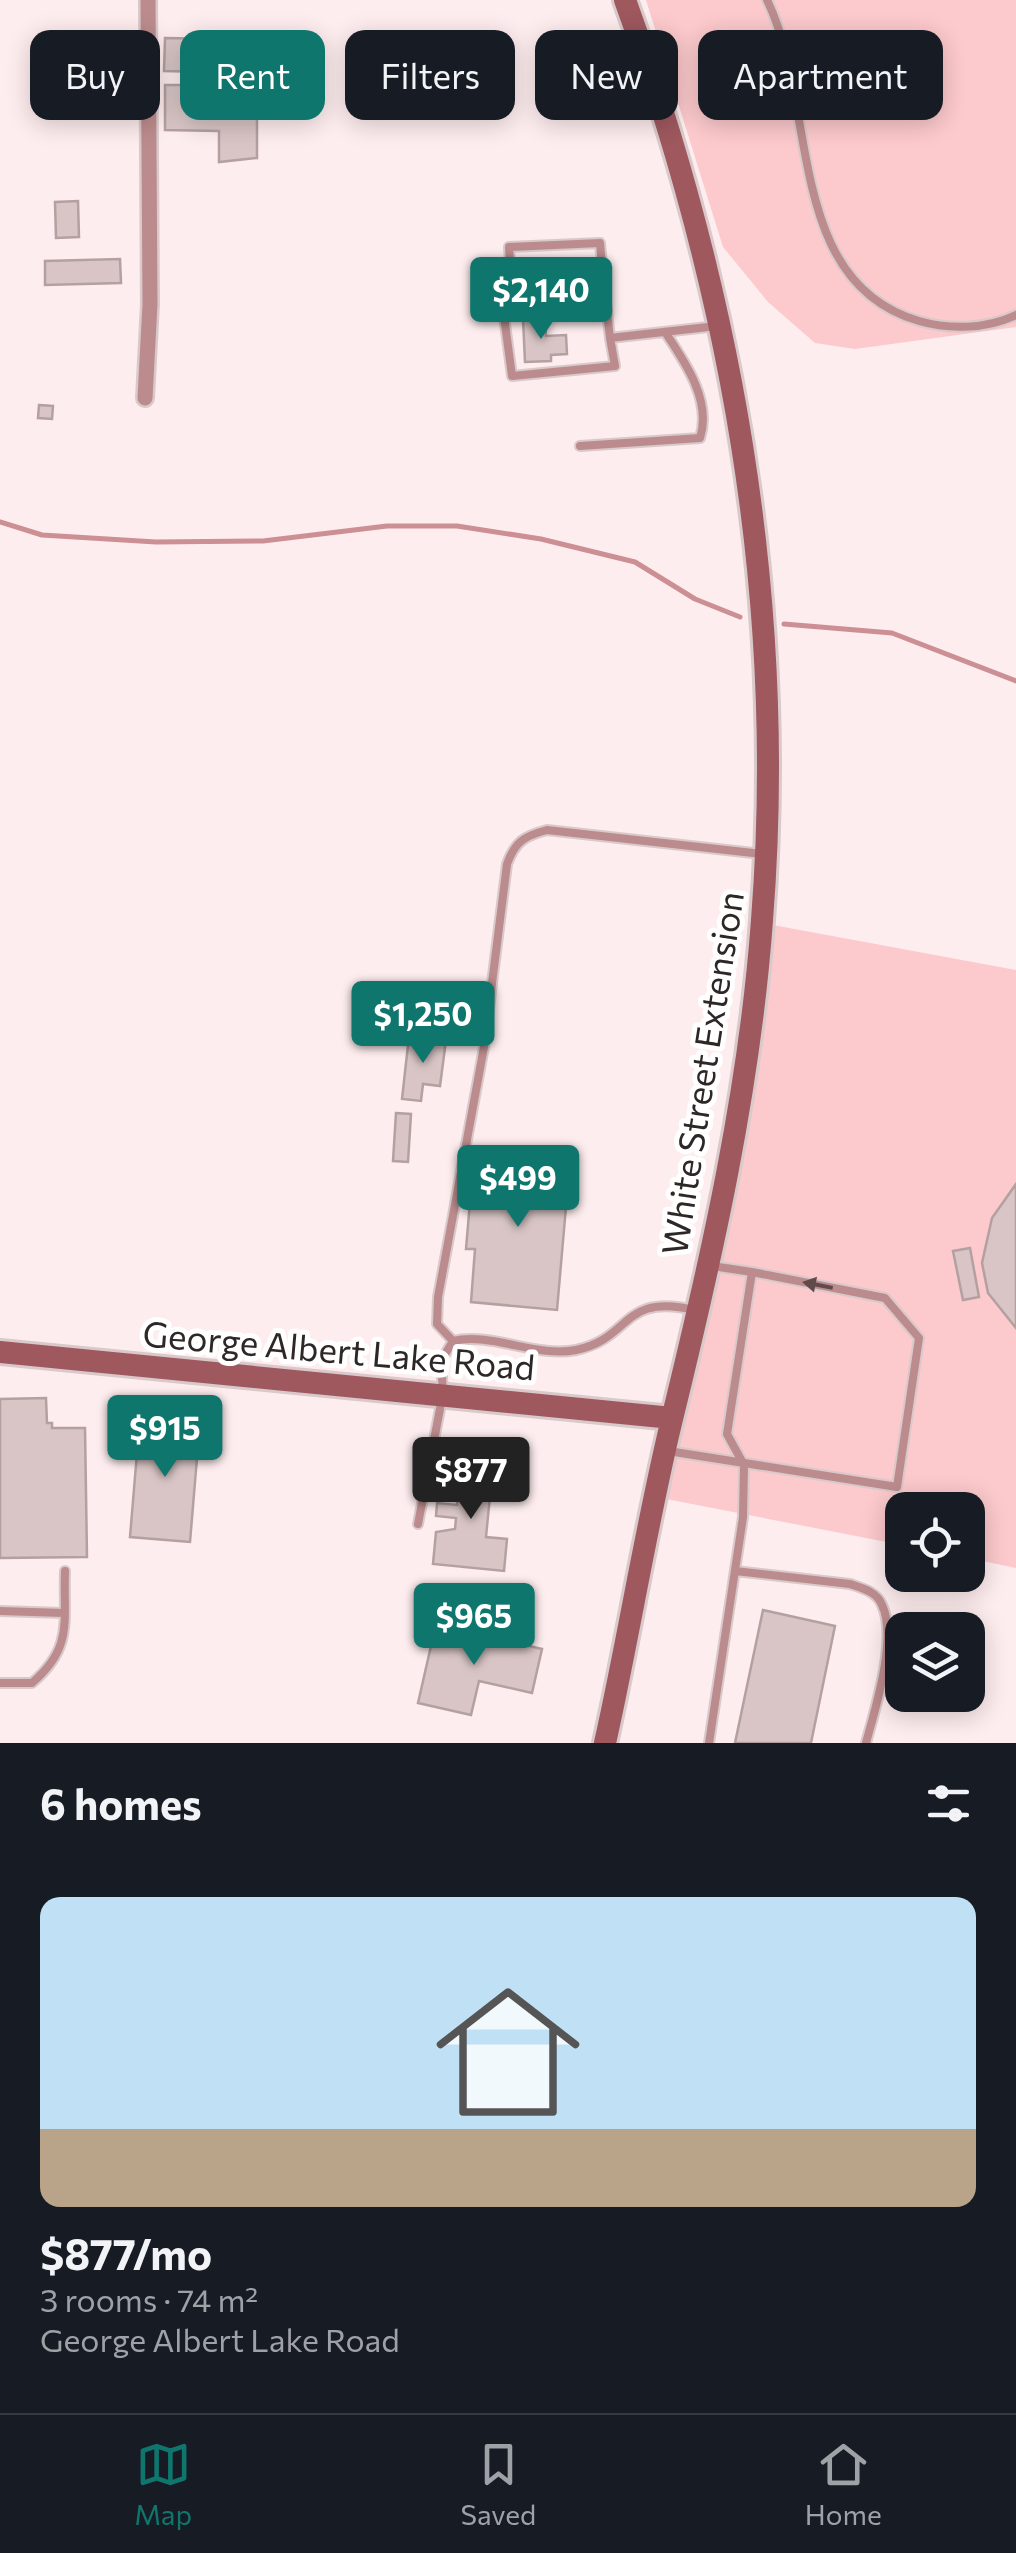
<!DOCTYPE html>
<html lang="en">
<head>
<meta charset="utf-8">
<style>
  body { margin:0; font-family:Commissioner,sans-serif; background:#20242c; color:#f1f3f6; height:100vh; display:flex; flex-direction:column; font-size:38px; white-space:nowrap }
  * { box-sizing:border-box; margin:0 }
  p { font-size:32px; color:#9ea1a6 }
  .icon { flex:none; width:55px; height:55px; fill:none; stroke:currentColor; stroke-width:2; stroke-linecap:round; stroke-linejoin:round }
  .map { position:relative; height:1743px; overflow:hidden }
  .drawer { display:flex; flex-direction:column; background:#171b24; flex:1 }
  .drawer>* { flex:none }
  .guide { position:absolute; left:30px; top:30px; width:958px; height:90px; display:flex; gap:20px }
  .buttons { position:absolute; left:885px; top:1492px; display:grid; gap:20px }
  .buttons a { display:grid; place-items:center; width:100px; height:100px; border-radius:20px; background:#171b24; box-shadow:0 5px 25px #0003; font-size:50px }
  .price { position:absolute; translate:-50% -85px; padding:0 22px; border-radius:10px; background:#0f766e; color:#fff; font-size:32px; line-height:65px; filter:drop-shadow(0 2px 5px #0008) }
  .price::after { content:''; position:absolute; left:50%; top:60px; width:30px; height:22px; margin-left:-15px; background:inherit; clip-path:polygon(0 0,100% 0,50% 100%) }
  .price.on { background:#222; color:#fff }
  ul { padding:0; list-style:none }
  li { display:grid; align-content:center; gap:20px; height:530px; padding:0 40px }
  li span { display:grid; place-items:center; height:310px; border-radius:20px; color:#555 }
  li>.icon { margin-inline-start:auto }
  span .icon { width:180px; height:180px; fill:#fffc; stroke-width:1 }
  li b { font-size:42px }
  h2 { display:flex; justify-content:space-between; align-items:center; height:120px; padding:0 40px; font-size:42px }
  .pill { padding:0 35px; border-radius:20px; background:#171b24; box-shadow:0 5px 25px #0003; font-size:35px; line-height:90px }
  .pill.on { background:#0f766e; color:#fff }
  .tabs { display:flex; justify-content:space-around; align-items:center; height:140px; border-top:2px solid #363941; background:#171b24; font-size:28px; color:#9ea1a6 }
  .tabs a { display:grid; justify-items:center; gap:5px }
  .tabs .on { color:#0f766e }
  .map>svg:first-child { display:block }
  .green { fill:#fcc9cc }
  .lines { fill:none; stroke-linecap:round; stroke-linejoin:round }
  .stream { stroke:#cc8f93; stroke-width:5 }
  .building { fill:#d9c5c5; stroke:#b4a0a1; stroke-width:2.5 }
  .lane-casing { stroke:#d9c9ca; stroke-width:12 }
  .street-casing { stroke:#d9c9ca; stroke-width:20 }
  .secondary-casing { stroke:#d9c9ca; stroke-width:28 }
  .lane { stroke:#bc8b8d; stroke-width:8 }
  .street { stroke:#bc8b8d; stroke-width:15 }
  .secondary { stroke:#9e585e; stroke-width:22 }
  .oneway { fill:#604a4b }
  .labels { text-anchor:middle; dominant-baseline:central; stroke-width:10; stroke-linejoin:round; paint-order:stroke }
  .street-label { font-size:35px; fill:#2e2727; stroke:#fff }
</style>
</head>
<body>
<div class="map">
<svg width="1016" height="1743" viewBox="0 0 1016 1743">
  <rect width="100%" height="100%" fill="#feedee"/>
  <!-- green -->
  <path class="green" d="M646,0H1016V327L855,349L815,343L768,302L723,247Z
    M762,923L1016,970V1568L968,1558V1510H902V1545L656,1497Z"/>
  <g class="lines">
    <!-- stream -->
    <path class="stream" d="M0,522L42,535L156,542L263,541L387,526H457L541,539L635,562L695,599L740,617
      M784,624L892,633L1016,681"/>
  </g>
  <!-- building -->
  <path class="building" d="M165,38L218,39V69L252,70V80H257V158L219,162V131L165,130V85H192L191,92L205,93L206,72L164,71Z
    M78,201L79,237L56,238L55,202Z
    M120,259L121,283L45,285V261Z
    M545,318L546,336L566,335L567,354L551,355V361L525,362L523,319Z
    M39,405L53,406L52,419L38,418Z
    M409,1036L446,1040L440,1086L423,1084L421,1101L402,1099Z
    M396,1113L411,1114L408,1162L393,1161Z
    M483,1153L570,1161L557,1310L471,1302L475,1249H466L473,1166L482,1167Z
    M1016,1184V1328L988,1293L982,1263L992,1218Z
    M970,1248L979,1297L963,1300L953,1251Z
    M46,1398L47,1423H52V1428H85L87,1557L0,1558V1399Z
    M140,1417L200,1422L190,1542L130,1537Z
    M469,1453L487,1454L486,1464L493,1465L486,1537L507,1539L504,1571L433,1564L436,1532L455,1529L456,1518L436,1516L437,1503L457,1505L461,1462H468Z
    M763,1610L835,1626L811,1743H735Z
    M436,1624L542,1649L532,1693L479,1681L471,1715L418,1703Z"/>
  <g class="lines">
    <!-- lane casing -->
    <g class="lane-casing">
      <path id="lane" d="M767,0C818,104 784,282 919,321C950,330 986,329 1016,315
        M512,293L509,247L600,243L604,286
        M610,338L615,366L512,376L501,294L604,286L610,338L717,326
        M580,446L700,438C712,401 685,362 665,332
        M453,1341L437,1324L438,1297L484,1047L507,864C515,842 524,836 547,830L762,854
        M668,1451L897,1487L919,1338L885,1298L752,1272
        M418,1524L443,1393L441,1361L453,1341C492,1332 537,1358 576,1350C633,1338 620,1293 695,1310
        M735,1571L850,1584C862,1588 877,1592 882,1605C898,1638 875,1709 866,1743
        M0,1611L64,1613
        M0,1683H32C74,1647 63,1621 65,1571
        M709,1743L743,1517L744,1465L727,1434L752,1272L712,1266"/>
    </g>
    <!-- street casing -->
    <g class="street-casing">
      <path id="street" d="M145,398L150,304L148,0"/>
    </g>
    <!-- secondary casing -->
    <g class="secondary-casing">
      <path id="secondary" d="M0,1352L672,1418
        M605,1743C629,1636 646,1526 672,1419C712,1256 750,1088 762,920C787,605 732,295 625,0"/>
    </g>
    <!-- lane -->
    <use href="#lane" class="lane"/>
    <!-- street -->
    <use href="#street" class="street"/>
    <!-- secondary -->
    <use href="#secondary" class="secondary"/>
  </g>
  <!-- one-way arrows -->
  <defs><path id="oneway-solid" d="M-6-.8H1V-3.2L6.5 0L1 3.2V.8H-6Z" transform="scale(2.5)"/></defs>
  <use class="oneway" href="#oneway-solid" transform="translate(818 1285) rotate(-169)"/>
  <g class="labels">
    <!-- street labels -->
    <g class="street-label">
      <text transform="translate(701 1073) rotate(-81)">White Street Extension</text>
      <text transform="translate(339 1349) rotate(5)">George Albert Lake Road</text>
    </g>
  </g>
</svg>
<div class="buttons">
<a><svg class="icon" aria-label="locate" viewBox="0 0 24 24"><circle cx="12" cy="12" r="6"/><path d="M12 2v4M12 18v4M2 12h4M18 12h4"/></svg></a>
<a><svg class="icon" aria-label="layers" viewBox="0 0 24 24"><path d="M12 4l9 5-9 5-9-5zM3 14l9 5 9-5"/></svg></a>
</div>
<b class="price" style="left:541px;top:342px">$2,140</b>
<b class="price" style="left:423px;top:1066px">$1,250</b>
<b class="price" style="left:518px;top:1230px">$499</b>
<b class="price" style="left:165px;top:1480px">$915</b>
<b class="price on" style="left:471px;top:1522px">$877</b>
<b class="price" style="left:474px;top:1668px">$965</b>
<div class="guide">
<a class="pill">Buy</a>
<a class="pill on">Rent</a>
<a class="pill">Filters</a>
<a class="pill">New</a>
<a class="pill">Apartment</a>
</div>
</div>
<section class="drawer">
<h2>6 homes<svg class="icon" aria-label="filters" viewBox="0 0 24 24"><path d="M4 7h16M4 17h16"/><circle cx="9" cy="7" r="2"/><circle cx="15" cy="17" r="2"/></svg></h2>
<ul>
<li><span style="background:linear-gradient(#bfe0f5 75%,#b9a48a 0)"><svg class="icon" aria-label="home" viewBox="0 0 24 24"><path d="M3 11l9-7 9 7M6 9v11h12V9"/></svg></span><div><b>$877/mo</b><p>3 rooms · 74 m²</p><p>George Albert Lake Road</p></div></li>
</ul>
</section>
<nav class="tabs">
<a class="on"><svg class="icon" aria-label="map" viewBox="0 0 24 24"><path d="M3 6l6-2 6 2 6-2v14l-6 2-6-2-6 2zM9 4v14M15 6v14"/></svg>Map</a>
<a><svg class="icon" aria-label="saved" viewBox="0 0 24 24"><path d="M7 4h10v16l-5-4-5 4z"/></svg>Saved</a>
<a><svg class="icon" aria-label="home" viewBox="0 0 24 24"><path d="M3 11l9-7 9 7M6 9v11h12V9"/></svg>Home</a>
</nav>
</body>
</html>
